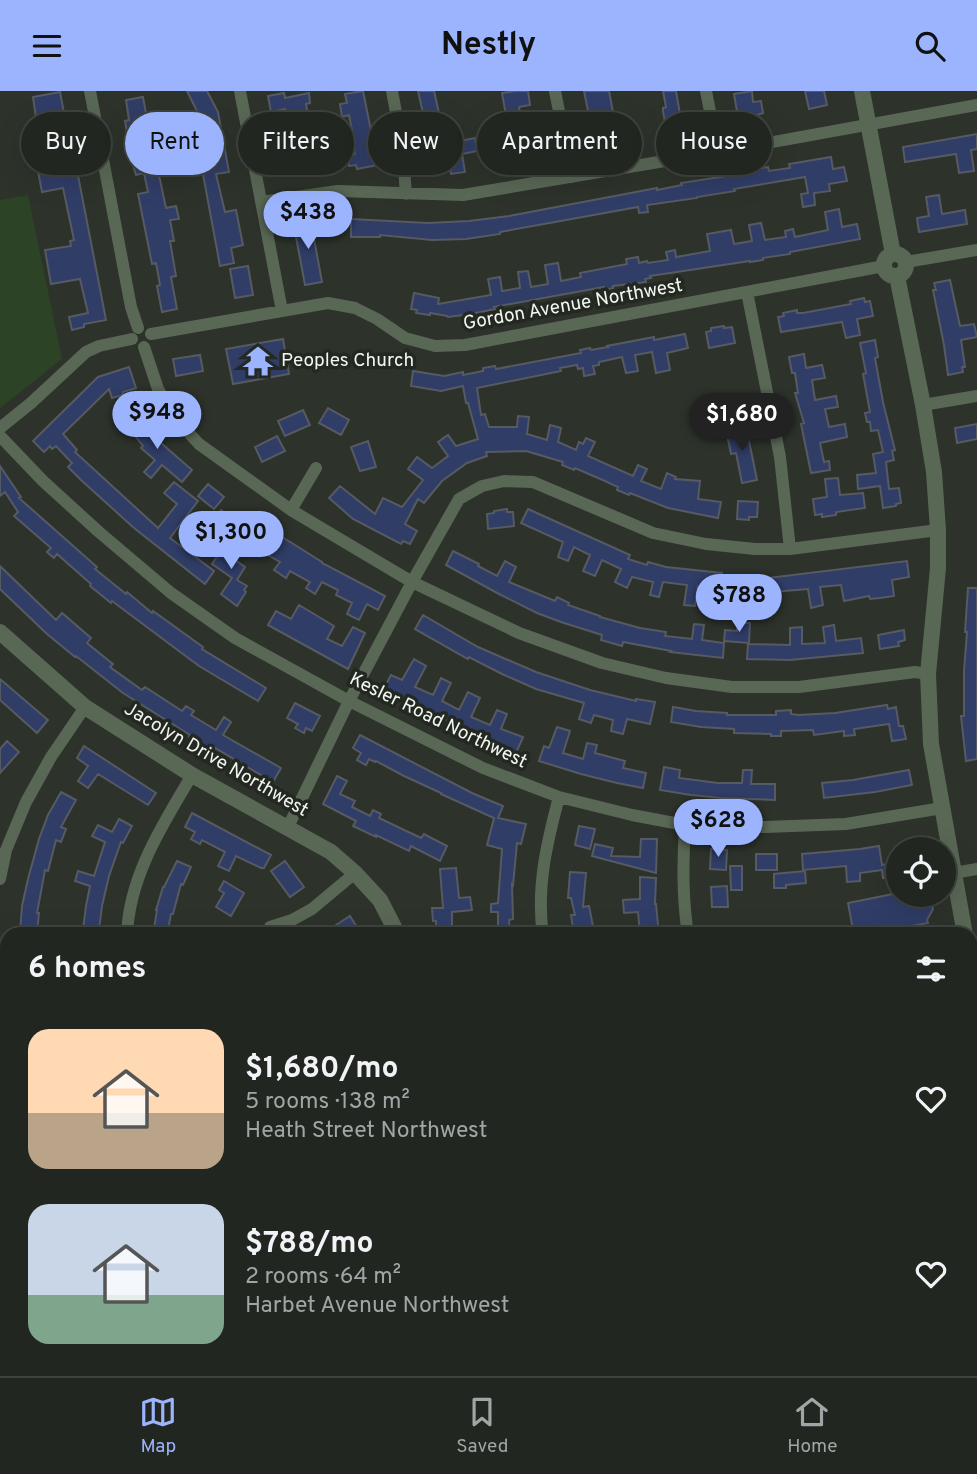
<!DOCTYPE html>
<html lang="en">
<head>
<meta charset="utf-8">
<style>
  body { margin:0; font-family:Overpass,sans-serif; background:#2a2e29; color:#f1f3f6; height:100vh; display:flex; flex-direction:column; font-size:26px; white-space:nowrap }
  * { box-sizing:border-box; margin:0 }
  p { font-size:23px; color:#a2a5a5 }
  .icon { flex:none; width:38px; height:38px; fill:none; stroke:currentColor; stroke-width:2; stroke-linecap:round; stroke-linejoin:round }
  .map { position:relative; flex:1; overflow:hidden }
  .panel { position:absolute; left:0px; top:836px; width:978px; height:450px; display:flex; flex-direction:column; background:#222620; border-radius:21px 21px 0 0; box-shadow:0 7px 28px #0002,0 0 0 2px #3f433e }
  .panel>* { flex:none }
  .top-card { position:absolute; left:21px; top:21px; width:936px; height:63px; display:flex; gap:14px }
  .fabs { position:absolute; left:886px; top:746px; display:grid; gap:14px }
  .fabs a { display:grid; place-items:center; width:70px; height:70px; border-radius:50%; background:#222620; box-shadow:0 7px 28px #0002,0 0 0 2px #3f433e; font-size:35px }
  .price { position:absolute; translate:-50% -60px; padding:0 16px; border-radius:24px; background:#9bb4fd; color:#111; font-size:23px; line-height:46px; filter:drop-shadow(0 2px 4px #0008) }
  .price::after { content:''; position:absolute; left:50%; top:42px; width:21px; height:16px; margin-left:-10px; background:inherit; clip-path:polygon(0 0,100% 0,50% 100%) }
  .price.current { background:#222; color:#fff }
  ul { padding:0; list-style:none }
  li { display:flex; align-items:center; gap:21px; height:175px; padding:0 28px }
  li span { display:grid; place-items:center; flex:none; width:196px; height:140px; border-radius:21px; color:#555 }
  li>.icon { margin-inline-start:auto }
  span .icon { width:84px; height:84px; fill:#fffc; stroke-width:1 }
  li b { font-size:30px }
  h2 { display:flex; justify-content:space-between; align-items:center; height:84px; padding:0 28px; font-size:30px }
  .tag { padding:0 24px; border-radius:32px; background:#222620; box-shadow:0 7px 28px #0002,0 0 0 2px #3f433e; font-size:24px; line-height:63px }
  .tag.current { background:#9bb4fd; color:#111 }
  header { display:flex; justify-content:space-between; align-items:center; height:91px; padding:0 28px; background:#9bb4fd; color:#111; font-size:32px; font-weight:700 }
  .menu { display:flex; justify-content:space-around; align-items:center; height:98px; border-top:2px solid #3f433e; background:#222620; font-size:19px; color:#a2a5a5 }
  .menu a { display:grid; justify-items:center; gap:4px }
  .menu .current { color:#9bb4fd }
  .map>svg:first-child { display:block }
  .green { fill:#2d4325 }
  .building { fill:#303d67; stroke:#565a63; stroke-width:2 }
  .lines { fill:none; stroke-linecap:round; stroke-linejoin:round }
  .minor { stroke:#596755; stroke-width:12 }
  .tertiary { stroke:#596755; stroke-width:16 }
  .labels { text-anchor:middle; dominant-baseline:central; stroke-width:7; stroke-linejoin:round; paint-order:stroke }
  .street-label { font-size:19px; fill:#f2f6f1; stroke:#232821 }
  .poi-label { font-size:19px; fill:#f2f6f1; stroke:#232821; text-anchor:start }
</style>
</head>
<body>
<header><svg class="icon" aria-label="menu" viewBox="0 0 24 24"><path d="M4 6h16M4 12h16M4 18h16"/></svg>Nestly<svg class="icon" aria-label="search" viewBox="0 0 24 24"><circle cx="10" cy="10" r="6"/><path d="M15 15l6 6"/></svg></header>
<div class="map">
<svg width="977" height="1285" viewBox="0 0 977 1285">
  <rect width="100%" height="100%" fill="#2d322b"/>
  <!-- green -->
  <path class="green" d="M28,104L62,268L0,317V109Z"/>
  <!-- building -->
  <path class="building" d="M187,0H207L218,21L229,81L216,83L225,121L236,119L243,154L231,157L234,172L220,175L200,67L204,66L201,50H206L202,30Z
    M363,0L378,74L357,78L356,74L349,75L347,65L355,63L351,44H353L349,24L342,26L340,13L347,12L345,3Z
    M418,0H434L446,53L475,47L477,60L462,63L465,81L451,83L448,68L434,71Z
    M516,0H528L530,14L519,16L522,38L534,36L537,52L526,54L530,71L516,74L512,50L507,51L505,41H509L502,2Z
    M584,0H609L619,52L604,55L601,43L593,45Z
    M663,0H676L681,29L685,28L688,41L668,45L663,21V17L666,16Z
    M752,0L753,11L761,10L763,22L757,24L758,29L739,32L734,3Z
    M805,0H824L827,14L809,18Z
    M60,1L64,22L36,27L33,6Z
    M284,2L285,7L309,2L310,12L306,13L310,36L289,40L285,18L271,21L268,5Z
    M143,6L150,44L156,63L153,64L159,84L166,117L176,115L179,128L170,129L174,150H170L176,185L171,186L177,218L162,221L157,195L160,194L156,172L152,173L138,103L148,101L144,82L136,84L131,67L141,65L134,41L127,42L125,30L129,29L126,9Z
    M47,40L48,47L70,43L106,229L84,233V236L72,239L69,226L88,222L80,188L51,193L45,159L71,155L70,150L74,149L63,97L42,101L31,43Z
    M977,43V58L971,59L974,80L959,82L956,63L905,71L903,56Z
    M292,54L293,59L299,58L304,82L288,85L285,73L281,74L278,56Z
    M831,66L833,78L844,76L847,90L829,93L830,100L814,102L815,114L803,116L801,103L808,102L805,86L734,98L735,100L697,106V107L647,114L648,121L639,122L638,116L500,141V143L466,148L432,149L380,144V146H351V128L428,132L469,130L509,125L657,97V99L682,94L681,92L740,83V81L768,76L769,80L790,77L789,73Z
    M939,104L942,123L965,119L967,133L919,141L917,127L929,125L926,106Z
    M839,118L842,136L857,133L860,148L790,161V163L763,167V169L750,171V170L650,185L651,187L645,188L646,191L613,195V197L604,199V196L494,216L495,218L471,223L448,226L447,225L430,222V224L416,222L417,219L411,218L414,202L439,207L438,213L491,204L488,188L500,186L502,200L520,197L518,181L528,180L531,196L548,193L545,174L558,172L561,190L581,186L580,182L627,173L626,168L638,166L639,172L647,170L648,172L668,169L666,161L675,159L676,166L710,160L707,143L731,139L734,153L752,150L749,134L761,132L765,149L786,146L785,140L793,138L795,146L828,139L825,121Z
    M310,126L322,191L305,194L293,130Z
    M248,175L253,204L235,207L230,178Z
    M950,189L960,235L974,233L977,246L961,249L965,276H962L963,281L948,284L944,254L933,199H936L934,192Z
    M864,207L865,211L870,210L873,225L857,228L860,244L846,247L842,231L781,241L778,226L784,225L783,222L797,219V222H803L851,213L850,210Z
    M724,235V237L732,236L735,252L709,257L706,241L711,240V237Z
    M685,243L688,257L667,262L670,279L656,282L652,261L635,264L638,280L626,282L622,266L599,271V274L593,275L595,283L584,285L583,277L578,278L577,274L560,277L561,280L477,297L481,324L485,323L489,336H517L518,325L529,326L527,343L547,349L550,334L561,337L558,351L576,359L579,351L583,353L586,347L595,351L588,365L633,385L638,374L647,378L641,390L661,398L667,382L676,386L675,388L700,390L698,408L721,411L718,427L668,417L630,402L629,404L617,399L618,396L605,390L575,377L574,379L562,374L563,371L526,360L486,361L487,365L467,372L442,390L424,412L418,408L405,433L417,440L410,453L403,450L401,453L353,428L329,407L340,395L375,423L383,407L402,416L423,389L408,378L417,366L432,377L448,365L438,351L448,344L456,355L478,348L468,312H466L463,295L441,300L411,295L413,280L444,285L463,281V284L483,280V277L495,275L496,278L581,262L580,259L590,257L591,259L608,256L607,255L654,246V249Z
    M283,248L289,283L233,293L226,258Z
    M875,249L878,266L875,267L883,311L895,359L892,360L894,369L886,371L889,398L899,397L901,412L896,413V415L883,417L880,395L858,398L857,384L876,382L873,363L883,361L878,339L871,340L870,331H867L865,322L870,321L863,283L866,282L860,252Z
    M804,263L806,277L822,274L825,287L812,289L815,309L836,305L838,316L825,318L829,336L845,333L847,346L820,352L824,371L829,370L830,379L811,382L801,333L804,332L795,302H798L795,282H792L789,266Z
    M200,264L203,280L176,285L173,268Z
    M129,276L136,297L123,301V304L112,307L109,298L63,343L77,359L75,361L158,437L177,413L164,402L174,391L198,410L170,447L214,480L205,493L134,437L81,389L68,376L72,372L56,355L52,358L50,355L44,361L33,350L98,286Z
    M328,317L349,329L341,344L319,332Z
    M303,319L310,334L285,345L278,330Z
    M136,322L147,336L145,338L192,379L182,391L162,374L151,387L144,381L155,369L141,357L143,355L124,331Z
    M977,333V348L957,352L955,337Z
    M746,335L757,389L742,392L736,362L731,363L726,339Z
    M277,345L285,360L262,371L255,356Z
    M368,350L376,376L360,380L351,356Z
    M0,375L21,406L19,407L97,476L95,478L126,503L127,501L152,522L153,520L203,556L202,558L266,597L258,610L199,575L112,510L111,512L90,495L91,493L57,463L54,467L47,461L51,457L14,425L18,421L5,401L0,405Z
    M838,387L840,404L863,402L865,417L836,421V424L822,426V423L815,424L813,408L827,406L825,388Z
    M208,393L224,406L214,418L198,405Z
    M738,410L758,411L757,426H749V429L737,428Z
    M507,418V421H513L514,435L488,438L487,423L494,422V420Z
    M528,418L630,464L628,468L647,474L648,471L666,476L722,482V486L740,487V484L768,487L907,470L909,486L892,489L894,505L880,507L870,508L869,505L844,510L841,494L820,496L823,514L811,517L808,498L772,501L773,517H762V504L728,502L726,517L714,515L716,497L698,495L695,515L684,514L687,494L663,491L659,506L650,504L653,491L632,486L627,497L615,491L621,478L602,469L595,485L583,480L590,464L574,456L568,470L558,466L563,451L521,432Z
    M221,419L229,425L227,427L234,433L226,442L211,431Z
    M279,444L322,471V472L385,505L378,519L367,513L359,529L347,523L352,512L336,504L338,499L322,491L315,503L306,497L310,491L290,480L286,487L274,479L280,471L266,463Z
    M231,445L242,453L231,466L245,476L237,489L247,495L244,499L246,501L237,515L221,503L232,487L212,473Z
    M453,460L479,473L478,475L497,485L505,470L516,476L509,491L555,510L557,506L569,512L568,514L600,525V526L640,537L666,541L665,545L692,548L694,533L704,534L702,549L724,552L723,567L670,561L671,560L623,551L622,555L601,549L602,544L561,531L537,522L499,503L446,474Z
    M0,475L56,529L62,522L91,547L87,552L113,573L110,576L142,599L145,596L182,620L186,615L194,620L191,624L216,639L224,626L231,631L223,644L281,677L273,691L215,657L213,661L189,646L190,644L123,602L76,565L75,566L47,543L0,498Z
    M968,497H977V668L966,670L961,625H964V580L967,541H965Z
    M299,514L334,535L327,548L342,555L353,536L365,542L348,578L268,534L276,520L291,528Z
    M423,524L478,556L536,581L590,599L636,610V608L655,611L650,633L627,628L623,643L611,640L613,629L594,624L591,632L579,628L584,612L536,598L502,583L469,566L468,568L415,538Z
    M737,532H750L749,552L724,550L725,539L737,540Z
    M834,534L836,550L861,547L863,562L790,569L747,568L748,553L790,554V537L802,536V553L825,552L823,536Z
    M904,539L905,549L898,551L899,555L880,558L878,544Z
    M414,568L426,575L415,596L433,604L441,587L451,592L442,610L459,619L468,601L480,607L471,626L490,634L497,619L507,623L501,638L523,646L516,662L463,638L384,597L391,584L402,589Z
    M0,588L48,629L37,642L0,609Z
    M295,612L320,625L312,640L306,637L304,642L295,637L298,633L287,627Z
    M887,614L888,618L896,616L899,635H903L906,648L892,650L889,633L854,638L855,644L844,645V640L814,644L813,639L781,640V645H771V643L734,642V638L701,636L671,631L673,616L696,620L727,622V624H776V620L791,619V623L798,624L835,622Z
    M557,636L570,640L563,662L583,668L587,652L597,654L595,662L625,670L623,677L646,682L643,697L617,692L581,683L539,670L544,655L549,657Z
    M360,644L472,702L503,715L498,727L526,733L521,753L517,752L513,794L512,793L513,828L509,829L510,844H498V821H491V813L498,812L502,758L487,754L494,727L441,703V702L404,685L376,670L375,671L369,668L366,674L357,669L361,662L353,657Z
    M7,650L19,661L0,682V658Z
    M84,655L156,702L148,714L98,683L88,697L78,690L88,675L77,667Z
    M664,676L680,679L679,687L718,692H742L743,679H752L751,693H775V709L721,707L691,704L660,699Z
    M909,679L912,694L875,701L824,707L822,692L853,689Z
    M337,685L347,690L340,703L355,710L352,716L370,725L373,719L381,723L379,727L421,747L424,743L447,755L440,770L411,755L409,760L376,744V746L353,735L356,730L323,713Z
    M61,701L76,709L61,736L66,738L61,751L56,749L48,780L45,779L37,822H39L37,842L20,841L22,815L28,788L39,748L48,724Z
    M192,722L271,764L264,777H261L236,765L229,780L218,775L225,761L202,749L200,753L191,748L195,741L185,736Z
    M119,728L132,735L123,752L121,751L109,785L102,815L99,839L83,838L86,815L90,795L75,790L78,780L94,785L105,751L92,745L98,734L112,741Z
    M579,735L595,738L590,758L575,754Z
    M641,748H657L656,782L592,765L595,753L613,757L611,765L640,766Z
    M879,755L882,774L892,772L894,785L883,787L882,779L860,782V790L847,791L846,775L803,779L802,763L860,758Z
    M711,758L727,759L726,779L710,778Z
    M756,763H777V779H756Z
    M177,770L191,776L183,794L181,793L173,823H171L167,844H153L157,819H156L163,796H164Z
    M285,770L304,796L290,806L271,780Z
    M730,775H742V799H731Z
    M456,777L459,807L470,806L472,819L452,821V836L447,837L449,844H436V830H433L432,817H443L440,778Z
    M805,780L806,792L786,794V797H774V783Z
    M570,781L586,782L583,816L589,815L594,840L578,843L577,837L573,838L571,824H575L571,807H568Z
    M640,786L656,787L655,813H656L659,844H640L638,821L624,822L623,809L640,808Z
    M224,790L244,802L231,825L216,816L224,802L219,799Z
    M727,795L728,816H712L711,796Z
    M898,802L923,803V805L927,804L929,807H931L933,818L927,829L928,832L895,838L896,844H854L848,812Z
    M350,825L362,844H341L336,834Z"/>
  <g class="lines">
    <!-- minor -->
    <path class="minor" d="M90,0L131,216L138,237
      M240,0L282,220
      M392,0C399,34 404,67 406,103
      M555,0L572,86
      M706,0L718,61
      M261,111L338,100L463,104L718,61L977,14
      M906,171L977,159
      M747,201L780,366L790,458
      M151,243L328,212L355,217L377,228L405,247L435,255L465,254L884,175
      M144,256L158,298L175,327L199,353L291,419L412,491L519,542L602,572L666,587L732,596H799L915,581L928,583
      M923,314L977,305
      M0,337L31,312L86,261L99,255L132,248
      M0,345L43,390L99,441L171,502L235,547L349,610L483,677L559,706L632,724L685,734L765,736L846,733L942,717
      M291,419L316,377
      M685,734C683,773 682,804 688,844
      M288,736L349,610L412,491L459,408L482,395L504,390L533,391L653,442L706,453L755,458H790L938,439
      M954,782L977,778
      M0,788L6,759L26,711L51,666L85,616
      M270,836L292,829L312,818L355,782
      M127,844C129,785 163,733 192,684
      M543,844C536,797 547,751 559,706
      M0,1027L7,1026
      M0,1184L7,1186
      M0,1217L7,1198
      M156,1279L157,1285
      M322,1279L323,1285
      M629,1279L631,1285
      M770,1279L771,1285"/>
    <!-- tertiary -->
    <path class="tertiary" d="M862,0L893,163
      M884 174a11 11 0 1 1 22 0a11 11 0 1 1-22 0Z
      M897,185L923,314L934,381L938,439V477L928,583L931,653L965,844
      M0,541L85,616L192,684L331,761L355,782L380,809L398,844
      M971,874L977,900
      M483,1279L484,1285"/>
  </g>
  <!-- icons -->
  <defs>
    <g id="temple-bare" transform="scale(2.415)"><path d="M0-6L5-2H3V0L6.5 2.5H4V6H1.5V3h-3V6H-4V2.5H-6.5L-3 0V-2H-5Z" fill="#9bb4fd" stroke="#232821" stroke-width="2.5" paint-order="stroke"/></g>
  </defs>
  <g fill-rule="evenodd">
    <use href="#temple-bare" x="258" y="270"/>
  </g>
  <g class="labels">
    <!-- street labels -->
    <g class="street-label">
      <text transform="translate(573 214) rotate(-10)">Gordon Avenue Northwest</text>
      <text transform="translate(438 630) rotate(26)">Kesler Road Northwest</text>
      <text transform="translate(216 669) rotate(30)">Jacolyn Drive Northwest</text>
    </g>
    <!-- poi labels -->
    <g class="poi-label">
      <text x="281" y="270">Peoples Church</text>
    </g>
  </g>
</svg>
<div class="fabs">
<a><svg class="icon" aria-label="locate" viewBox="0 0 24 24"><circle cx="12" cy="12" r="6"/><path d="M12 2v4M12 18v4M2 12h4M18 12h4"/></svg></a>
</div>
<b class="price" style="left:308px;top:160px">$438</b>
<b class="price" style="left:157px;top:360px">$948</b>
<b class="price current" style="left:742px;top:362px">$1,680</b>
<b class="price" style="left:231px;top:480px">$1,300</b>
<b class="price" style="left:739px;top:543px">$788</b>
<b class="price" style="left:718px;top:768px">$628</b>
<div class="top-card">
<a class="tag">Buy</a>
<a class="tag current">Rent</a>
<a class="tag">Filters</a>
<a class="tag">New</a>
<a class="tag">Apartment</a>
<a class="tag">House</a>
</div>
<section class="panel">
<h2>6 homes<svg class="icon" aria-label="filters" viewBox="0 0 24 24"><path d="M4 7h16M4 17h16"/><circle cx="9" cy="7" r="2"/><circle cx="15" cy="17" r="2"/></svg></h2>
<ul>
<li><span style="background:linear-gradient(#ffd9b3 60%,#b9a48a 0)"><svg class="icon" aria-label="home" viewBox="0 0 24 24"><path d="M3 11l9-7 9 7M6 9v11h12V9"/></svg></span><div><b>$1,680/mo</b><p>5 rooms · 138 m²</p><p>Heath Street Northwest</p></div><svg class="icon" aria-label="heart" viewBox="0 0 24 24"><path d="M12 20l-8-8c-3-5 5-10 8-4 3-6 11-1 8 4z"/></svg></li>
<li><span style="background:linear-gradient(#c9d6e8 65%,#7fa58c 0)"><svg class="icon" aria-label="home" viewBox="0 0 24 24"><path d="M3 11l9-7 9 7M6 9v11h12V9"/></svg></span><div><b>$788/mo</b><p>2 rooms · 64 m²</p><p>Harbet Avenue Northwest</p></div><svg class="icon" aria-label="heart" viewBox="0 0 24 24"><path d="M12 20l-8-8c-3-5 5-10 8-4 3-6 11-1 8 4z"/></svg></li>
</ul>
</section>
</div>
<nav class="menu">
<a class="current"><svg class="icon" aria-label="map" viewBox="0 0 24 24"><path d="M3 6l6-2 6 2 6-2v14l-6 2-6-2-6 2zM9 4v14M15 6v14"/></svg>Map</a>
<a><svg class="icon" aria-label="saved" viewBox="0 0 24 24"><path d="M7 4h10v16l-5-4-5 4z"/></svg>Saved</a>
<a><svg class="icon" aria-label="home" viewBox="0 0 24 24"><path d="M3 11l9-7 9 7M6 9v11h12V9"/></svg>Home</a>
</nav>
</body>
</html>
